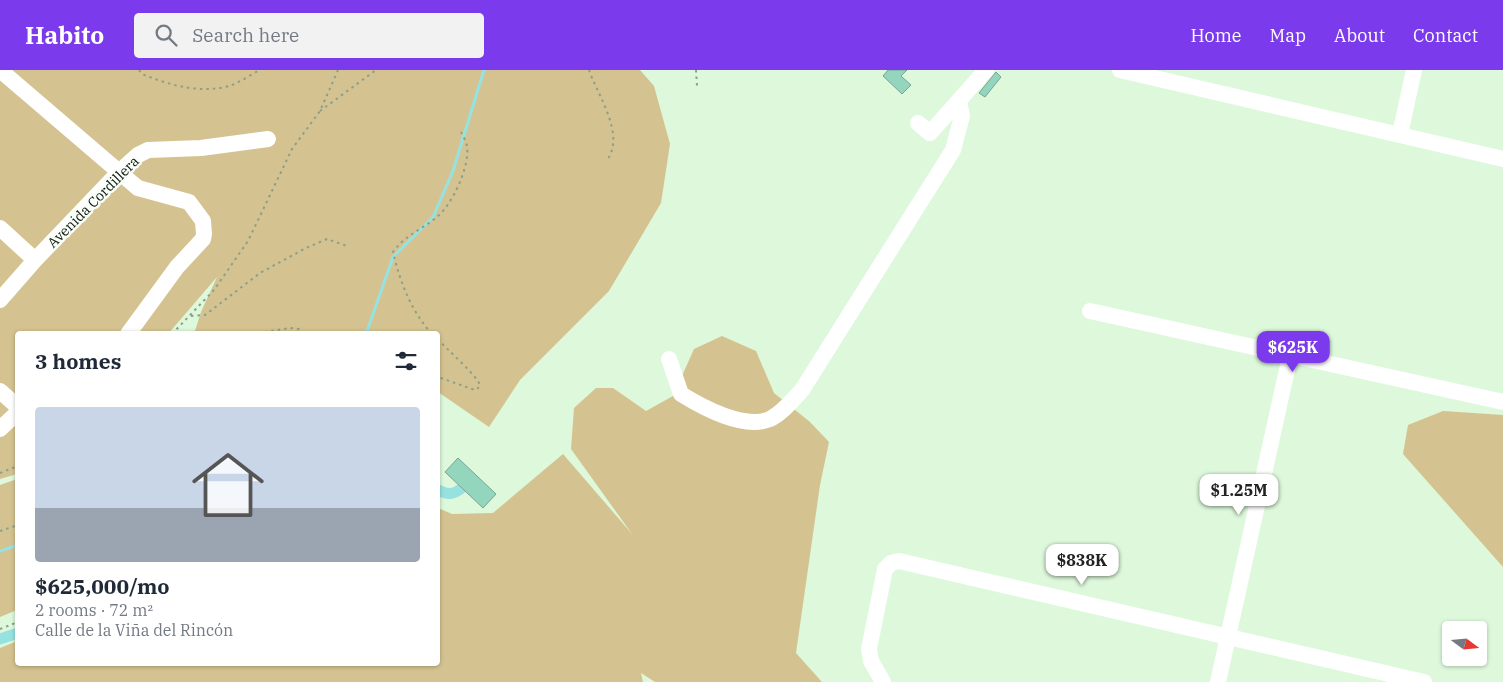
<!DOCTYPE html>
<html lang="en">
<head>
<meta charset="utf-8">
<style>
  body { margin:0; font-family:"IBM Plex Serif",serif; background:#f2f2f3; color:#1f2937; height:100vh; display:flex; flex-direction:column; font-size:19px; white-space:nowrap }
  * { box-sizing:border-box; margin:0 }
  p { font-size:16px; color:#747a83 }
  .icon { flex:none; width:28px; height:28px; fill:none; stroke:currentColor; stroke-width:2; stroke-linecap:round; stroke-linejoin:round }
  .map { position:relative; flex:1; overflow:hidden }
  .details { position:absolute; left:15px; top:261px; width:425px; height:335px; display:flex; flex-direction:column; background:#fff; border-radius:5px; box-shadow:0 1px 4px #0004 }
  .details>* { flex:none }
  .needle { width:32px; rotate:106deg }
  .fabs { position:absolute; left:1442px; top:551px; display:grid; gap:10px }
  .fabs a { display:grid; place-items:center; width:45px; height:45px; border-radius:5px; background:#fff; box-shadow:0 1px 4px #0004; font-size:25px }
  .price { position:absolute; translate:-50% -42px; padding:0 11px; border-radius:10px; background:#fff; color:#222; font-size:16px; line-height:32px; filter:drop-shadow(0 1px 2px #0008) }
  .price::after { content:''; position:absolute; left:50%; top:30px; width:15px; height:11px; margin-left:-8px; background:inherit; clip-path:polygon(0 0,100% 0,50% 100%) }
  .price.active { background:#7c3aed; color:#fff }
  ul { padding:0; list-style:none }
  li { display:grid; align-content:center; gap:10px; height:265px; padding:0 20px }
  li span { display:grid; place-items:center; height:155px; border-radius:5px; color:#555 }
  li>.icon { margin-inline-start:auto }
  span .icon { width:90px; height:90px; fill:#fffc; stroke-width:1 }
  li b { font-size:21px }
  h2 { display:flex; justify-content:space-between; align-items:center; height:60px; padding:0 20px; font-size:21px }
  header { display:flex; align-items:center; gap:30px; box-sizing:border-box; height:70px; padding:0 25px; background:#7c3aed; color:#fff }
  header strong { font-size:24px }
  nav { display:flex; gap:28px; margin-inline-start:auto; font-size:18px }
  .search { width:350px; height:45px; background:#f2f2f3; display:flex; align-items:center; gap:12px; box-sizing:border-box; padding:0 18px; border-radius:5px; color:#747a83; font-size:19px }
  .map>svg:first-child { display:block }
  .green { fill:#d4c390 }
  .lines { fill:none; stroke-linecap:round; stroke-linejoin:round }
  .stream { stroke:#96e2e1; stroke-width:3 }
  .canal { stroke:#96e2e1; stroke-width:11 }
  .building { fill:#94d6bd; stroke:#7ba393 }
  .path { stroke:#8b9f8a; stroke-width:2; stroke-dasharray:2.5 4; stroke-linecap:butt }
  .minor { stroke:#fff; stroke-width:16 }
  .labels { text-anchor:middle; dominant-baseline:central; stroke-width:5; stroke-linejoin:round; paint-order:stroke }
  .street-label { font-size:14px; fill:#091309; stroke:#f9fef8 }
</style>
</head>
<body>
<header>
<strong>Habito</strong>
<div class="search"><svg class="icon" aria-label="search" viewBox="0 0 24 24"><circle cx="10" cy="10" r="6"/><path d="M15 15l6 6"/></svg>Search here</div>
<nav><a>Home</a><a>Map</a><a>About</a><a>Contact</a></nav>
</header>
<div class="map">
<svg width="1503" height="612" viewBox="0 0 1503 612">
  <rect width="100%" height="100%" fill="#ddf8db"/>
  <!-- green -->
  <path class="green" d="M0,0H640L654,16L670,74L661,133L609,221L520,310L489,357L438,322V264H194L201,242L217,207L168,264H18L17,404L0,409Z
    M722,266L756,281L774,323L810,352L829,372L820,415L796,583L822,612H655L641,603L643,612H0V578L17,571L18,594H438V438L452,444L493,443L563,384L632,464L571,379L574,338L596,318H613L646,341L673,326L694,279Z
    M1443,341L1503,345V497L1403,384L1408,355Z
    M17,409V540L0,547V415Z"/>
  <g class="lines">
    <!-- stream -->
    <path class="stream" d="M366,264L393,187L433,147L453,101L484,0
      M0,481L18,475"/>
    <!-- canal -->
    <path class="canal" d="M438,420C448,425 453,425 462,418
      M0,569L18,563"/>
  </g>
  <!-- building -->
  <path class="building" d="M888,0H907L901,6L911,15L902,24L883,6Z
    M996,2L1001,7L985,27L979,23Z
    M458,388L496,424L483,438L445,402Z"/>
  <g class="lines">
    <!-- path -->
    <path class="path" d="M139,0L142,4C169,15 200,24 229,16C239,13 250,5 260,0
      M589,0C597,24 626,65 607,90
      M696,0L697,16
      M320,41L376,0
      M191,246L205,245L260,203L306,178L327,169L347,176
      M172,264L214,220L248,171L292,79L320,41L338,0
      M252,264L290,258L300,259L294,264
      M432,264C411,241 400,212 393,182C405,165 423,159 438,146C453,133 470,96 467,76C466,71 463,66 461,62
      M438,269C445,278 480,308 480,316L476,320L472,319L438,307
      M0,403L18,396
      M0,461L18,455
      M0,559L18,552"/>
    <!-- minor -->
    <path class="minor" d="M0,0L132,113L138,118L189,132L203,151L204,164L203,169L177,197L128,264
      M1120,0L1503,89
      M918,53L930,63L986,0
      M1400,64L1414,0
      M0,158L35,190
      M0,230L35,190L119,102L138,85L148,80L201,78L268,69
      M1090,241L1503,332
      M669,289L681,324C702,337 744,360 770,349C782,343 793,330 802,320L953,80L962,46L959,31
      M0,321L18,337
      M0,359L18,342
      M883,612L871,591L869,579L885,499L891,493L899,491L1424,612
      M1218,612L1290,286"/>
  </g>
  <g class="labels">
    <!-- street labels -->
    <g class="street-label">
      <text transform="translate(93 132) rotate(-45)">Avenida Cordillera</text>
    </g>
  </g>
</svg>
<div class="fabs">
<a><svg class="needle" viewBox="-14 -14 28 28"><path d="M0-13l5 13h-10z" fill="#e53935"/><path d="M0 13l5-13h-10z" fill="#747a83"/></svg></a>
</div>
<b class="price active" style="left:1293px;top:303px">$625K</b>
<b class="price" style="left:1239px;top:446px">$1.25M</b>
<b class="price" style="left:1082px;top:516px">$838K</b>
<section class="details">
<h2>3 homes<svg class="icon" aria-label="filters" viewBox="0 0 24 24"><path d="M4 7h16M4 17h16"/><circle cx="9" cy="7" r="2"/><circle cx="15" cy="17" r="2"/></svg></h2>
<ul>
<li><span style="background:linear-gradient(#c9d6e8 65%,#9aa5b1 0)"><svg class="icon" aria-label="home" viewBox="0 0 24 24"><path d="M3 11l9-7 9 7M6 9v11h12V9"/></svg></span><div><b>$625,000/mo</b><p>2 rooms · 72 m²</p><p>Calle de la Viña del Rincón</p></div></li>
</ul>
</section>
</div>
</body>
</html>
